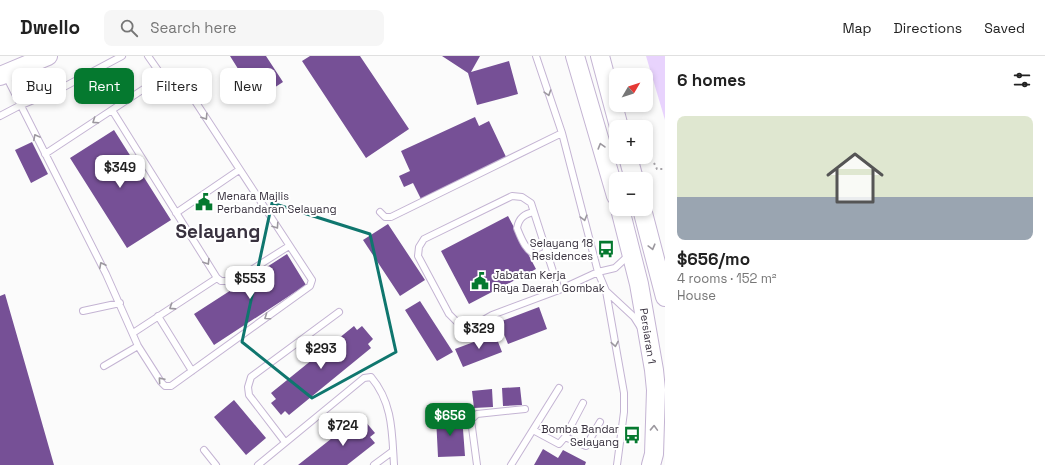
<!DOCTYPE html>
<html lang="en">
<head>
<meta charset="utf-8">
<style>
  body { margin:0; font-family:"Space Grotesk",sans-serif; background:#f6f6f6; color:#222; height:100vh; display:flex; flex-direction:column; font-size:15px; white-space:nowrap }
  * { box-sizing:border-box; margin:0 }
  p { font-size:13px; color:#767676 }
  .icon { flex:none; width:22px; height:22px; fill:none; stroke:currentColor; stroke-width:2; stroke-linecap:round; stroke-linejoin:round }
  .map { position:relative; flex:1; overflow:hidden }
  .details { display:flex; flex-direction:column; background:#fff; width:380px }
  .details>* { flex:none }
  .hud { position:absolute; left:12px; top:12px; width:380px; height:36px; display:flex; gap:8px }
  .needle { width:26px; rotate:51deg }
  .fabs { position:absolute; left:609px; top:12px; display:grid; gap:8px }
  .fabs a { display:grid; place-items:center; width:44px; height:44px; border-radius:8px; background:#fff; box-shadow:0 2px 6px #0003; font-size:20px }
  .price { position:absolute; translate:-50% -34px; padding:0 9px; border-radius:8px; background:#fff; color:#222; font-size:13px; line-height:26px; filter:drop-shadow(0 1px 2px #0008) }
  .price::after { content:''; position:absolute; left:50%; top:24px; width:12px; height:9px; margin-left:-6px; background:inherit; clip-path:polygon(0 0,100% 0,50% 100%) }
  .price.selected { background:#05792f; color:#fff }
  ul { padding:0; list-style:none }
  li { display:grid; align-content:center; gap:8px; height:212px; padding:0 12px }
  li span { display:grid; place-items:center; height:124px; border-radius:8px; color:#555 }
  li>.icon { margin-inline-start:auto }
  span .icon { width:72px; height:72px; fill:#fffc; stroke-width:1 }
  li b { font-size:17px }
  h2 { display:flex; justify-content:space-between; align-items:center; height:48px; padding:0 12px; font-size:17px }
  .pill { padding:0 14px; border-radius:8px; background:#fff; box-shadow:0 2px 6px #0003; font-size:14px; line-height:36px }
  .pill.selected { background:#05792f; color:#fff }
  header { display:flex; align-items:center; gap:24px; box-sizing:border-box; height:56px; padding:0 20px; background:#fff; border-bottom:1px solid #e0e0e0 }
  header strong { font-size:19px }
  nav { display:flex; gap:22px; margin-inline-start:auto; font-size:14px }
  .search { width:280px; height:36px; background:#f6f6f6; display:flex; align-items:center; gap:10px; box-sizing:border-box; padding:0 14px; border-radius:8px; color:#767676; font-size:15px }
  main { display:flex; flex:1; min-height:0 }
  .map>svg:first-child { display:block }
  .green { fill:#e8d3fd }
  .building { fill:#765096 }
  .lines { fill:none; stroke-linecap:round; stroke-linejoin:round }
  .lane-casing { stroke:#c4b4d3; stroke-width:8 }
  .secondary-casing { stroke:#c4b4d3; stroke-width:20 }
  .path { stroke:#a4a1a6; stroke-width:2; stroke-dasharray:2 3; stroke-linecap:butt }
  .lane { stroke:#fff; stroke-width:6 }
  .secondary { stroke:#fff; stroke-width:18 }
  .oneway { stroke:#9c989f }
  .marked { fill:none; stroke:#0f766e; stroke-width:3; stroke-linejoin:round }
  .labels { text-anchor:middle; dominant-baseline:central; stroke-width:4; stroke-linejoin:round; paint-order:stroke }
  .poi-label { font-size:11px; fill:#39323f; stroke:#fff; text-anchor:start }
  .street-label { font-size:11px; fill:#39323f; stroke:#fff }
  .town-label { font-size:19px; font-weight:bold; fill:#39323f; stroke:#fff }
</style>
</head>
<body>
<header>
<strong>Dwello</strong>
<div class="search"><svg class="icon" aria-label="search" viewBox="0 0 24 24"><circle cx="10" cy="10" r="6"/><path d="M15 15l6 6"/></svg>Search here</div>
<nav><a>Map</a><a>Directions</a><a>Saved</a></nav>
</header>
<main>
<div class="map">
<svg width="665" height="409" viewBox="0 0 665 409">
  <rect width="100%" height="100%" fill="#fbfbfb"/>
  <!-- green -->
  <path class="green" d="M646,0H665V64Z"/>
  <!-- building -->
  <path class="building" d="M230,0H266L283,26L257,43Z
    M310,0H360L409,73L366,102L302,5Z
    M442,0H480L471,16L509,5L518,38L477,49L468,17Z
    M475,61L479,70L489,65L507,103L421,143L413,127L404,131L399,120L410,115L401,95Z
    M114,74L171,164L127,192L70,102Z
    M32,86L48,118L31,127L15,94Z
    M508,160L536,213L469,248L441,195Z
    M388,168L425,224L400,240L363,184Z
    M287,198L306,229L214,289L194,258Z
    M5,238L30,325L54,409H0V240Z
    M420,245L453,296L437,305L405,254Z
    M539,251L547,273L508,288L499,266Z
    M354,270L357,274L362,270L373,283L368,288L371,292L289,359L285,355L281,359L271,347L276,343L271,337Z
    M495,278L502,296L463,311L455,293Z
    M520,331L522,349L503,350L502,332Z
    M492,333L493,351L474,352L472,335Z
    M234,344L266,382L246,399L214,361Z
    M462,360L465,400L438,401L436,361Z
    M355,364L360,370L365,365L375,377L370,381L375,387L347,409H298Z
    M543,393L558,402L563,394L586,406L585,409H534Z"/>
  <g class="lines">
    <!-- lane casing -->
    <g class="lane-casing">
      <path id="lane" d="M148,0L162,20
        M536,0L562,77L598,216L606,235L624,337V356L617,409
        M6,20L106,218L138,290L161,326L165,330H171L310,230L312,224L178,19L168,17L45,98
        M112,54L217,222L221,225H234L289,190
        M0,60L19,50L60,33L122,0
        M380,156L385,161H391L562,77
        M534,156C524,158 519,162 517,172C521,182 526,196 538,200L548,195
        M176,157L239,114
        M559,234L531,147L522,141L512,140L424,183L419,191L418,200L449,258L458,267L471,271L492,259L559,234L598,216L615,212L629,199
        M606,235L634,261L641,272
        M83,255L120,247
        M158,260L192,315
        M133,277L217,222
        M104,310L138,290
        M533,374L559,388L565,381L583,347
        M565,381L586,390L600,366
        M285,386L249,339L248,331L251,321L339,256
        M204,394L216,409
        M258,409L364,322L371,321C393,347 392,377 394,409
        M374,409L393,395
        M477,409L471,364L477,358L525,353
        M511,409L559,332"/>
    </g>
    <!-- secondary casing -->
    <g class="secondary-casing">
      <path id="secondary" d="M575,0L616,140
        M600,0L619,71
        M0,20L48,0
        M628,101L634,123
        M620,153L639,228L654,314L656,334L654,398L651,409
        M642,153L665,241"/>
    </g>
    <!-- path -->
    <path class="path" d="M654,107L657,113H665"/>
    <!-- lane -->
    <use href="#lane" class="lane"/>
    <!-- secondary -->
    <use href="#secondary" class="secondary"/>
  </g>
  <!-- one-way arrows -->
  <defs><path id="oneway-chevron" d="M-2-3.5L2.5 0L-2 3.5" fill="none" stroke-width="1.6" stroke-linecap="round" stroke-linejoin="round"/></defs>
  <g class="oneway">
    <use href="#oneway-chevron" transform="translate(548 37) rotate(72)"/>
    <use href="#oneway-chevron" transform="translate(205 61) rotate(57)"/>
    <use href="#oneway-chevron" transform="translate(95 65) rotate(146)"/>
    <use href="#oneway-chevron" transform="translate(36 81) rotate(-118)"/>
    <use href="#oneway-chevron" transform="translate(601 90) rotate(-106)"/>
    <use href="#oneway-chevron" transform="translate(584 162) rotate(75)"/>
    <use href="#oneway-chevron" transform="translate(276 170) rotate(56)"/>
    <use href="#oneway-chevron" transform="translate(652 191) rotate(75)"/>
    <use href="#oneway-chevron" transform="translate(207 206) rotate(58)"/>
    <use href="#oneway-chevron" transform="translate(102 209) rotate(-117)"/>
    <use href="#oneway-chevron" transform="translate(172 251) rotate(147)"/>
    <use href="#oneway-chevron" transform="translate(267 261) rotate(145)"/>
    <use href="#oneway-chevron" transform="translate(615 288) rotate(80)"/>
    <use href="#oneway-chevron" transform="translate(161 324) rotate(-131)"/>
    <use href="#oneway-chevron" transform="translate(654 372) rotate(-88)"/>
  </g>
  <!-- marked area -->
  <path class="marked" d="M272,147L370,178L396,296L312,342L242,286Z"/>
  <!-- icons -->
  <defs>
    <g id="civic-bare" transform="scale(1.38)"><path d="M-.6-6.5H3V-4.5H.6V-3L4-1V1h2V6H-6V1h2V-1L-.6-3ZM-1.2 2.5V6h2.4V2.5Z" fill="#05792f" stroke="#fff" stroke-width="2.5" paint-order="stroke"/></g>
    <g id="bus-bare" transform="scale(1.38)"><path d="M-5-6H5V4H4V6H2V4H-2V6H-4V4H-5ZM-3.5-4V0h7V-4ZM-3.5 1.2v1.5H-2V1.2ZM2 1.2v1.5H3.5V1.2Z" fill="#05792f" stroke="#fff" stroke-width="2.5" paint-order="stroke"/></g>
  </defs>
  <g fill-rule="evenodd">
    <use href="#civic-bare" x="204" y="146"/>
    <use href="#bus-bare" x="606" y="193"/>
    <use href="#civic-bare" x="480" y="225"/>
    <use href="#bus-bare" x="632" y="379"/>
  </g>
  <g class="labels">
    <!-- poi labels -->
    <g class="poi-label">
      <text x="217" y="140">Menara Majlis<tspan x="217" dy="13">Perbandaran Selayang</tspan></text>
      <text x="593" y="187" text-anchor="end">Selayang 18<tspan x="593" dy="13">Residences</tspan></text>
      <text x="493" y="219">Jabatan Kerja<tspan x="493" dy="13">Raya Daerah Gombak</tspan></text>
      <text x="619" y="373" text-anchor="end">Bomba Bandar<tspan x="619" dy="13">Selayang</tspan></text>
    </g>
    <!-- street labels -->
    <g class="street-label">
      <text transform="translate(648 280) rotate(81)">Persiaran 1</text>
    </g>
    <!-- town labels -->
    <g class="town-label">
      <text x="218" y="175">Selayang</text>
    </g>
  </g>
</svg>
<div class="fabs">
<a><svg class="needle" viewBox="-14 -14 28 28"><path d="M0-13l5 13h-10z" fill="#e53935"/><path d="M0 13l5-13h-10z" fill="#767676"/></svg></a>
<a>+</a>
<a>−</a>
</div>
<b class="price" style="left:120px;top:133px">$349</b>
<b class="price" style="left:250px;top:244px">$553</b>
<b class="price" style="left:479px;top:294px">$329</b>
<b class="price" style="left:321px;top:314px">$293</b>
<b class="price selected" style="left:450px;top:381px">$656</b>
<b class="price" style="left:343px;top:391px">$724</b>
<div class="hud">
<a class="pill">Buy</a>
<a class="pill selected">Rent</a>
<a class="pill">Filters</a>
<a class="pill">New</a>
</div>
</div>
<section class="details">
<h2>6 homes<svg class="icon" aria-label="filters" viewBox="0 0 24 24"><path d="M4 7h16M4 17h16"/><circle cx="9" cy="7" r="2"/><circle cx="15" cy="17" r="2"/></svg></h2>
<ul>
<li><span style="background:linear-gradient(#dfe7d0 65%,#9aa5b1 0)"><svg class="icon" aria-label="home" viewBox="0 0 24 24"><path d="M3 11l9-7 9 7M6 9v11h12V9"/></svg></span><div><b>$656/mo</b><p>4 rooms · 152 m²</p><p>House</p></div></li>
</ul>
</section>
</main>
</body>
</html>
